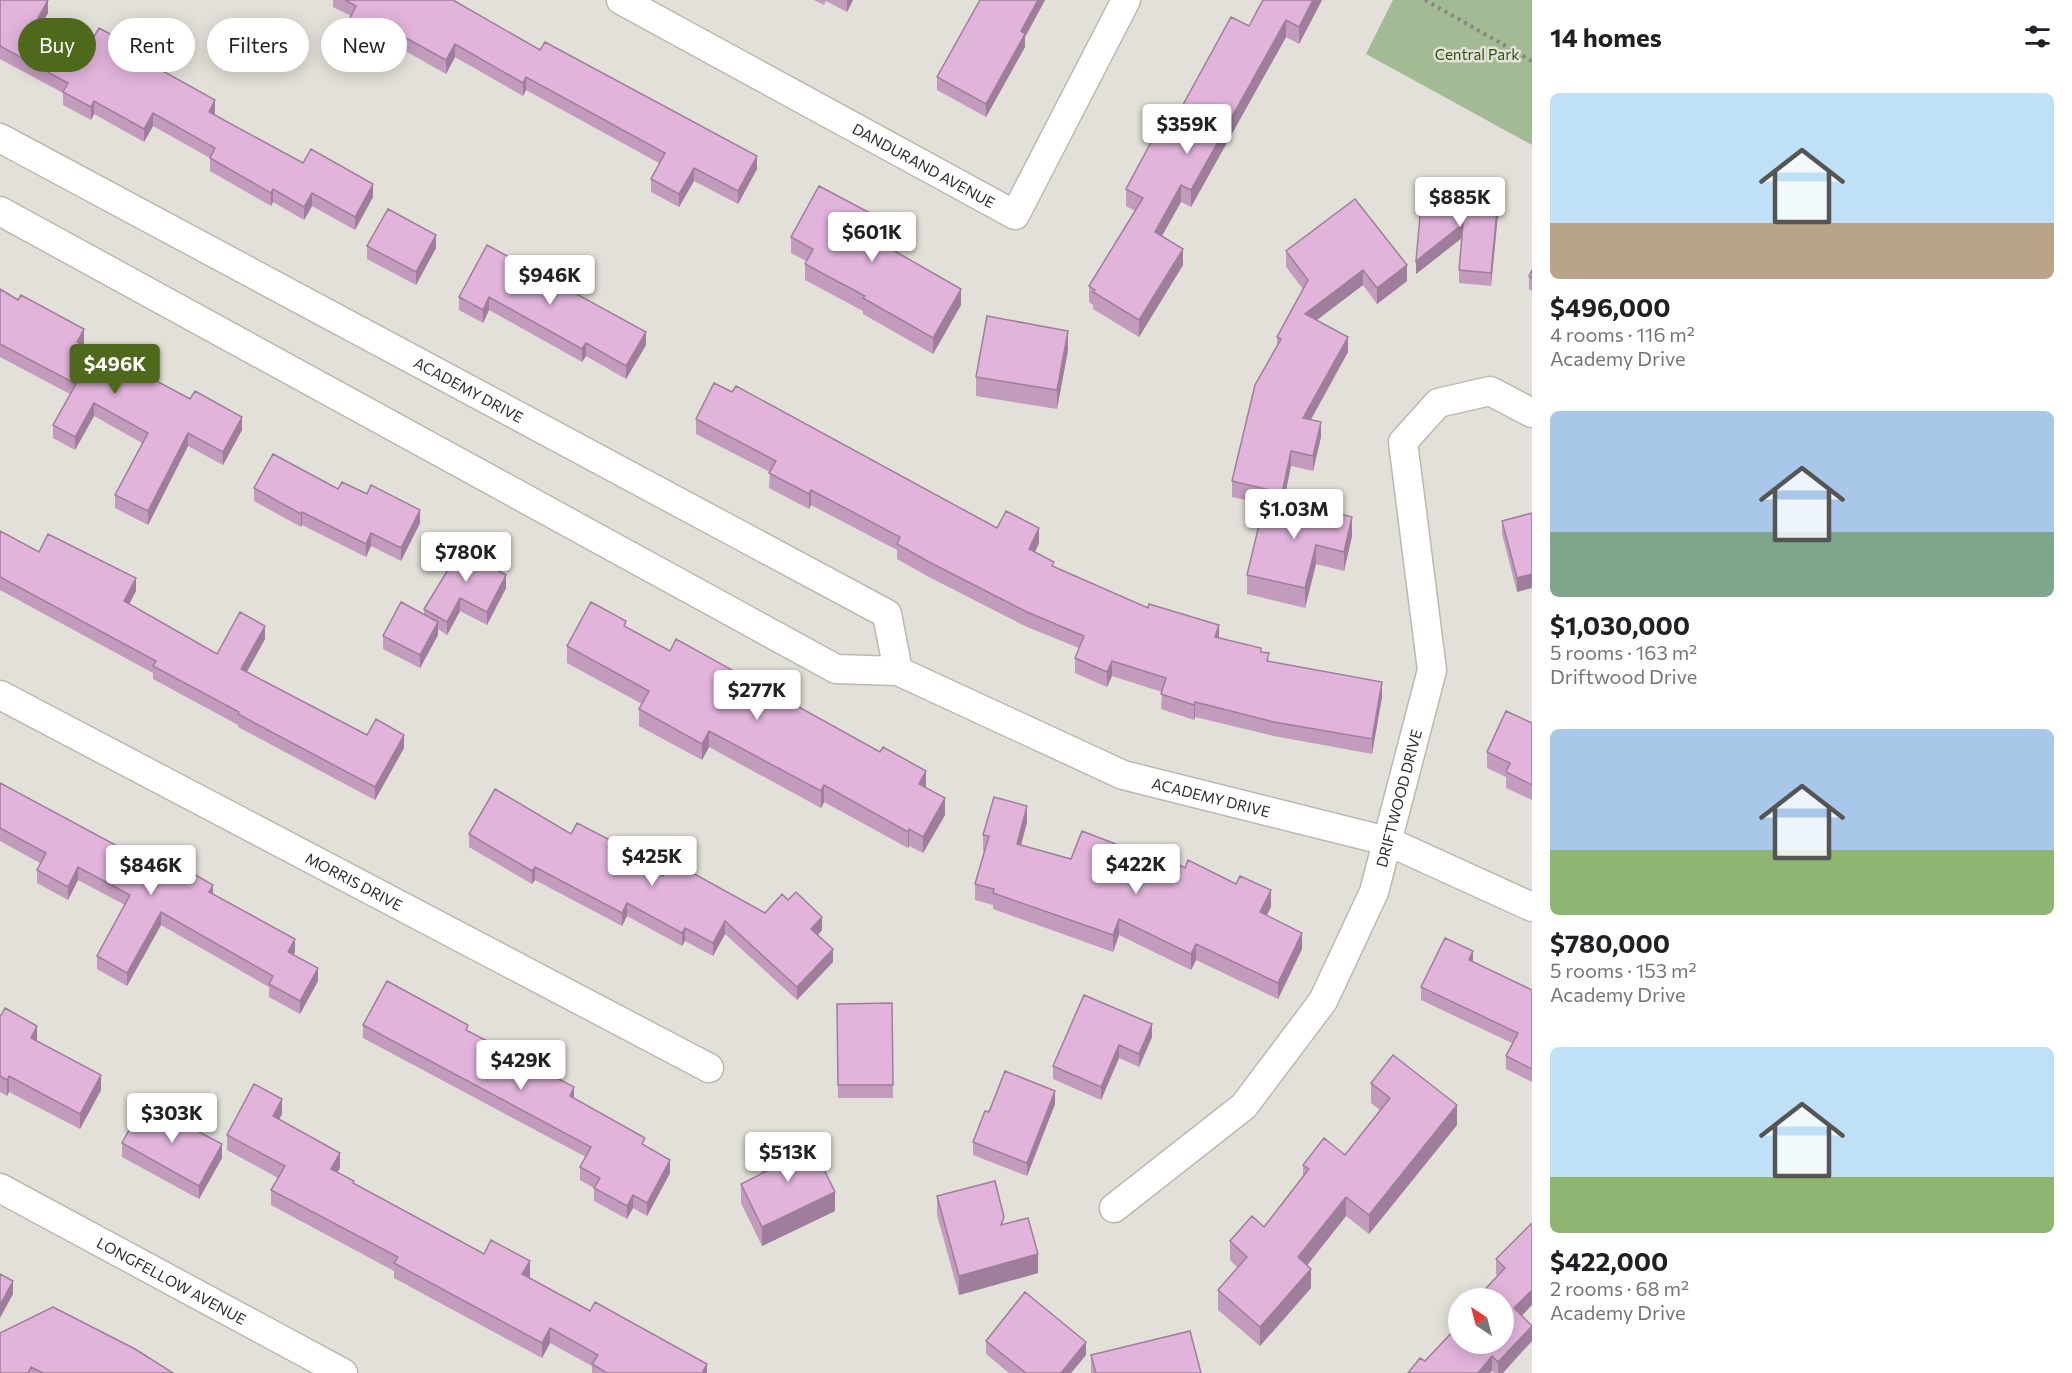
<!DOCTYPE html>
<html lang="en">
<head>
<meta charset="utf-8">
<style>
  body { margin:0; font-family:Commissioner,sans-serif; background:#f6f6f6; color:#202124; height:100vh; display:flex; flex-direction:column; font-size:22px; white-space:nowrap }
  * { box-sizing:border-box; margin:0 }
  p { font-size:20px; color:#757577 }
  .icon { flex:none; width:33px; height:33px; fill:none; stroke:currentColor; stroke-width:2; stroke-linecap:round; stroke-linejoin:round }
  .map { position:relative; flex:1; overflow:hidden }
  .details { display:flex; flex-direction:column; background:#fff; width:540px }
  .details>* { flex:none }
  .banner { position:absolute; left:18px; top:18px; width:570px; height:54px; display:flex; gap:12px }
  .needle { width:39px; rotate:324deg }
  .fabs { position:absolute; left:1448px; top:1288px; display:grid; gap:12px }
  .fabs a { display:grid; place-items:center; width:66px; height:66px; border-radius:50%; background:#fff; box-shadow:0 3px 15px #0003; font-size:30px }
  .price { position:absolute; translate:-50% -51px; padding:0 14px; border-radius:6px; background:#fff; color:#222; font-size:20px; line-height:39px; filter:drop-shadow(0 2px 3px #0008) }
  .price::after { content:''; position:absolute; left:50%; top:36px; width:18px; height:14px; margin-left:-9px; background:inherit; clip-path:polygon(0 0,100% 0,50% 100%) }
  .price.active { background:#4e691b; color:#fff }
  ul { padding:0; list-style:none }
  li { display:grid; align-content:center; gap:12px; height:318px; padding:0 18px }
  li span { display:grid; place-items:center; height:186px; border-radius:9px; color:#555 }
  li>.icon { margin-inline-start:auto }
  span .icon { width:108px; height:108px; fill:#fffc; stroke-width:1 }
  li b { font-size:26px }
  h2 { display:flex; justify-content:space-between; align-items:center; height:72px; padding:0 18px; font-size:26px }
  .tag { padding:0 21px; border-radius:27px; background:#fff; box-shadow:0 3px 15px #0003; font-size:21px; line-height:54px }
  .tag.active { background:#4e691b; color:#fff }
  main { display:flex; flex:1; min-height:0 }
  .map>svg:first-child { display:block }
  .green { fill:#a3bb95 }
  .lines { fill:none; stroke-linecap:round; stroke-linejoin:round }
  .minor-casing { stroke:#bab9b1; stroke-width:31 }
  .path { stroke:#878680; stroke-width:4; stroke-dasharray:3 4.5; stroke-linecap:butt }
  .minor { stroke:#fff; stroke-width:28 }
  .wall { fill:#c29bbd }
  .shaded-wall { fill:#9e7e9a }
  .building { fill:#e2b4dc; stroke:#9e7e9a; stroke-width:1.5 }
  .labels { text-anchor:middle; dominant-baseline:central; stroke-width:5; stroke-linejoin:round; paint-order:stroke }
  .park-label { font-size:15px; fill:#2d510b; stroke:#e2e0d8 }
  .street-label { font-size:15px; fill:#2d2d2a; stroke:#e2e0d8 }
</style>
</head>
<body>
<main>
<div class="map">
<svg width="1532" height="1373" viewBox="0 0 1532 1373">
  <rect width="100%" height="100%" fill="#e2e0d8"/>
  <!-- green -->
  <path class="green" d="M1393,0H1532V145L1366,54Z"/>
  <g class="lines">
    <!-- minor casing -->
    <g class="minor-casing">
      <g id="minor">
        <path id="s1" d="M621,0L1015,215L1126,0"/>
        <path id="s2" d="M0,138L887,614L898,671"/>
        <path id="s3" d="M0,211L836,669L898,671L1123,775L1387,841L1532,907"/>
        <path id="s4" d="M0,695L709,1068"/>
        <path id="s5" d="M0,1188L343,1373"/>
        <path id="s6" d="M1114,1208L1244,1106L1323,1001L1374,892L1432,670L1403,442L1438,403L1490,391L1532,413"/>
      </g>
    </g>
    <!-- path -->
    <path class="path" d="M1425,0L1532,61"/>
    <!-- minor -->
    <use href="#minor" class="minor"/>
  </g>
  <!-- wall -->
  <path class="wall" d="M0,0L48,13L43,21L88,47L146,62L215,113V115L303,163L373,197L355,230L312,206L304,220L273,202L271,206L210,171V158L153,126L144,142L94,114L91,120L63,105V93L0,59Z
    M333,0H453L540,50L757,169L738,204L694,181L679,207L651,192V179L659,163L526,90L523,96L455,57L446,74L386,40L382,48L350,31V18L351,16L333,7Z
    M814,0H853L847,12L826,1L824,5Z
    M980,0H1045L1025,37V47L986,117L937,90V77Z
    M1322,0L1299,44L1286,37L1191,207L1181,202L1162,236L1183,265L1139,337L1093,309V305L1089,302V286L1135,211L1126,206V189L1179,112L1249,26Z
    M1498,214L1491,286L1459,283V270L1462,238L1416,274V261Z
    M791,237L887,238L884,245L961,305L933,354L863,314V311L805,280V264L806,261L791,253Z
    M487,245L646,345L626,379L586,356L582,362L489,310L483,323L459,310V297Z
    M367,246L436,248L416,285L367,259Z
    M1286,251L1407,281L1377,304L1363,285L1317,320L1348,352L1311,420L1321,437L1313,471L1291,466L1284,500L1352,536L1344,571L1316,564L1305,608L1247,594V575L1264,504L1232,497V481L1277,347V337L1303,289L1286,267Z
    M1532,270V291L1529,289V276Z
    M0,289L84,343L82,345L242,430L223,465L188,446L148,525L115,508V495L142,443L94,416L75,450L53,438V425L70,394L0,357Z
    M1068,350L1057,409L976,396V377Z
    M696,419L1039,543L1035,552L1054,566L1148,608L1219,638L1261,652L1269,661L1382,697L1372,754L1274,736L1195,717L1194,720L1161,709L1162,692L1112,676L1107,687L1075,673V658L1079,648L1027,627L929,577L897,559V550L811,505L809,509L769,488L770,472L696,434Z
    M254,488L338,489L420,523L401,561L371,546L366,557L302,525L301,527L254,501Z
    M1532,513L1517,592L1502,534V521Z
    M0,531L39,552L136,591L129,604L217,654L265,639L247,672L367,735L404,748L375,800L238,727V725L153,679V673L0,590Z
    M486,560L484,564L506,588L487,625L460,611L447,635L438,629V635L420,668L383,649V636L424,615V609Z
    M626,627L926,788L945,815L923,853L909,846L908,848L824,802L821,808L709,747L702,760L639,726V709L642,704L567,663V646Z
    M1532,723V800L1506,788V777L1487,768V752Z
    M0,783L171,875L213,894L295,952L293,955L318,981L300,1014L269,997V987L161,925L127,986L97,969V956L125,905L78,880L68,900L37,883V870L40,863L0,841Z
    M1027,822L1021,845L1071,859L1157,860L1185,868L1271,907L1267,915L1302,949L1278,999L1196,960L1191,970L1119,935L1113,952L993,909V905L975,900V884L985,851H983V835Z
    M469,834H571L612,849L663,876L765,913L822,930L818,935L833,962L797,1000L725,934L713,956L685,941L682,946L627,916L622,926L535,880L532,884L469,847Z
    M1473,962L1532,990V1082L1506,1069V1056L1512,1043L1421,1000V987Z
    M1084,995L1152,1037L1139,1067L1119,1058L1101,1100L1053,1079V1066Z
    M892,1003L893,1098H838L837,1004Z
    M0,1017L37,1041L101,1090L80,1129L9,1092L7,1096L0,1092Z
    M363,1025L468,1031L574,1099L645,1146L670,1173L647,1216L633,1208L627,1219L594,1201V1188L580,1180V1167L586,1157L363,1038Z
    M1371,1083L1457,1125L1369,1234L1346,1216L1307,1265L1311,1288L1260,1346L1218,1310V1290L1238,1268L1230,1260V1241L1264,1227L1303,1177V1165L1345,1155L1380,1110L1371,1103Z
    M1055,1104L1027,1176L973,1155V1142L989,1112Z
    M282,1114L279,1119L340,1168L337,1172L354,1184L484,1254L530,1276L529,1278L707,1373H592V1366L550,1343L542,1358L394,1278V1271L271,1205V1190L278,1178L227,1150V1135Z
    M122,1143L222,1158L199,1199L122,1157Z
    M761,1160L835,1211L762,1246L741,1203V1184L761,1174Z
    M937,1196L1004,1224L1038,1273L959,1295L937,1215Z
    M1532,1223L1522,1316L1503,1373H1494L1492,1371L1425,1361L1458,1344L1497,1276L1496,1274V1259Z
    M0,1333L173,1373H0Z
    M986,1341L1086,1355L1071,1373H1009L986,1354Z
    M1091,1355L1201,1373H1091Z"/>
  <!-- shaded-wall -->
  <path class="shaded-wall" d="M48,0V13L38,31V18Z
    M847,0H853L847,12Z
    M1038,0H1045L1025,37V47L986,117V104L1021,31Z
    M1313,0H1322L1299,44V27Z
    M1286,20V37L1191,207V190Z
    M386,27V40L382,48V35Z
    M455,44V57L446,74V60Z
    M526,77V90L523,96V83Z
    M215,100V113L209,125V112Z
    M94,101V114L91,120V107Z
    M153,113V126L144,142V129Z
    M757,156V169L738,204V191Z
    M694,168V181L679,207V194Z
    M373,184V197L355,230V217Z
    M1181,185V202L1155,248V232Z
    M273,189V202L271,206V193Z
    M312,193V206L304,220V207Z
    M1498,201V214L1491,286V273Z
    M887,222V238L877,257V241Z
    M1463,224V237L1416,274V261Z
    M436,235V248L416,285V272Z
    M1183,249V265L1139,337V320Z
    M1407,265V281L1377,304V288Z
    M1363,270V285L1305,329V314Z
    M961,289V305L933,354V338Z
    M489,297V310L483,323V310Z
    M84,329V343L77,355V342Z
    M1068,331V350L1057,409V390Z
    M646,332V345L626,379V366Z
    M1348,337V352L1303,433V418Z
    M586,343V356L582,362V349Z
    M94,403V416L75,450V437Z
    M242,417V430L223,465V452Z
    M1321,422V437L1313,471V456Z
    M188,433V446L148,525V511Z
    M1291,451V466L1282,509V493Z
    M811,490V505L809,509V494Z
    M420,510V523L401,561V548Z
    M302,512V525L301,527V514Z
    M1352,517V536L1344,571V552Z
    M1039,528V543L1029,564V549Z
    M371,533V546L366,557V544Z
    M1316,545V564L1305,608V588Z
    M486,547V560L479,574V561Z
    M1532,574V588L1517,592V578Z
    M506,575V588L487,625V612Z
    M136,578V591L124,614V601Z
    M460,598V611L447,635V622Z
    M438,622V635L420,668V655Z
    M1219,625V640L1215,637Z
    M265,626V639L241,682V669Z
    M1112,661V676L1107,687V672Z
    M1382,682V697L1372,754V739Z
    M1195,702V717L1194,720V705Z
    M709,731V747L702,760V744Z
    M404,735V748L375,800V787Z
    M926,771V788L919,784Z
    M824,785V802L821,808V791Z
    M945,798V815L923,853V837Z
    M1027,806V822L1017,860V844Z
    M909,829V846L908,848V832Z
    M78,867V880L68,900V887Z
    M535,867V880L532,884V871Z
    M213,885V898L209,892Z
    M1271,890V907L1260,928V912Z
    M627,903V916L622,926V913Z
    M161,912V925L127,986V973Z
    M822,917V930L811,942V929Z
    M1119,919V935L1113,952V935Z
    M725,921V934L713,956V943Z
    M685,928V941L682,946V933Z
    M1302,933V949L1278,999V983Z
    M295,939V952L288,965V952Z
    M1196,944V960L1191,970V954Z
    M833,949V962L797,1000V987Z
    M1473,951V964L1469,960Z
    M318,968V981L300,1014V1001Z
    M1152,1024V1037L1139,1067V1054Z
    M37,1026V1041L31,1038Z
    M1119,1045V1058L1101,1100V1087Z
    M101,1075V1090L80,1129V1114Z
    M9,1076V1092L7,1096V1080Z
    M574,1087V1100L570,1096Z
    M1055,1091V1104L1027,1176V1163Z
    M282,1099V1114L273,1131V1116Z
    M1457,1105V1125L1369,1234V1215Z
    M222,1144V1158L199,1199V1186Z
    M340,1153V1168L331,1184V1169Z
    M670,1160V1173L647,1216V1203Z
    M835,1192V1211L762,1246V1227Z
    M633,1195V1208L627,1219V1206Z
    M1346,1197V1216L1298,1277V1257Z
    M1038,1254V1273L959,1295V1276Z
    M530,1261V1276L522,1289V1274Z
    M1311,1269V1288L1260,1346V1327Z
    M13,1281V1294L0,1318V1305Z
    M1532,1290V1305L1514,1324V1308Z
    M1532,1326V1341L1503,1373H1498V1362Z
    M550,1328V1343L542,1358V1343Z
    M1086,1342V1355L1071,1373H1061Z
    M1492,1356V1371L1490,1373H1478Z
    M707,1364V1373H703V1371Z"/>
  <!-- building -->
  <path class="building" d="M0,0H48L38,18L88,47L99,28L146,53L143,60L215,100L209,112L303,163L311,149L373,184L355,217L312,193L304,207L273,189L271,193L210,158L215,148L153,113L144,129L94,101L91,107L63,92L68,83L0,46Z
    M345,0H453L540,50L545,42L757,156L738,191L694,168L679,194L651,179L665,153L526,77L523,83L455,44L446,60L386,27L382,35L350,18L356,6Z
    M980,0H1038L1021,31L1025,34L986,104L937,77Z
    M1263,0H1313L1299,27L1286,20L1191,190L1181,185L1155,232L1183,249L1139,320L1093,292L1095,290L1089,286L1143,198L1126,189L1170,107L1179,112L1231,17L1249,26Z
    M819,186L887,222L877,241L961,289L933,338L863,298L865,296L805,264L813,249L791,237Z
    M1422,194L1498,201L1491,273L1459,270L1463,224L1416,261Z
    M1355,199L1407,265L1377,288L1363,270L1305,314L1348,337L1303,418L1321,422L1313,456L1291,451L1282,493L1232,481L1255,385L1281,339L1277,337L1308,280L1286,251Z
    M388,209L436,235L416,272L367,246Z
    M487,245L646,332L626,366L586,343L582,349L489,297L483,310L459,297Z
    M1532,270V278L1529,276Z
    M0,289L18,300L21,295L84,329L77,342L136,375L138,371L190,399L195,391L242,417L223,452L188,433L148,511L115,495L148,433L94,403L75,437L53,425L76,384L0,344Z
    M987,316L1068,331L1057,390L976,377Z
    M714,383L732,392L736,386L997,528L1006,511L1039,528L1029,549L1054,562L1052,566L1148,608L1149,604L1219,625L1215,637L1261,648V652L1269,653L1267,661L1382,682L1372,739L1274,722L1195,702L1194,705L1161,694L1166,678L1112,661L1107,672L1075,658L1084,636L1027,612L929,562L897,544L900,537L811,490L809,494L769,473L776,461L696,419Z
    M273,454L338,489L342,482L367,494L371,485L420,510L401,548L371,533L366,544L302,512L301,514L254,488Z
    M1266,496L1352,517L1344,552L1316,545L1305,588L1247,575Z
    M1532,513V574L1517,578L1502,521Z
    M0,531L39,552L48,534L136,578L124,601L217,654L240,612L265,626L241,669L367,735L376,719L404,735L375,787L238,714L239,712L153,666L156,661L0,577Z
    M468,537L486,547L479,561L506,575L487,612L460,598L447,622L424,609Z
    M401,602L438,622L420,655L383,636Z
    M591,602L626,621L624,626L670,651L676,639L880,752L883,747L926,771L919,784L945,798L923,837L909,829L908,832L824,785L821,791L709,731L702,744L639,709L649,691L567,646Z
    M1506,711L1532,723V785L1506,772L1510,763L1487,752Z
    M0,783L171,875L172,872L183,878L187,870L213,885L209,892L295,939L288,952L318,968L300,1001L269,984L273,976L161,912L127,973L97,956L130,895L78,867L68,887L37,870L46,853L0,828Z
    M495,789L571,834L577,823L612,841L608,847L663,876L671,861L765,913L782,894L788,900L796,892L822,917L811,929L833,949L797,987L725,921L713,943L685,928L682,933L627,903L622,913L535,867L532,871L469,834Z
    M994,797L1027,806L1017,844L1071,859L1082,831L1157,860L1160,855L1185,868L1188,860L1236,884L1240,876L1271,890L1260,912L1302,933L1278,983L1196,944L1191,954L1119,919L1113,935L993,893L994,889L975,884L989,836L983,835Z
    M1445,938L1473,951L1469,960L1532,990V1069L1506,1056L1518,1033L1421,987Z
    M387,981L468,1025L466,1030L574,1087L570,1096L645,1138L642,1144L670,1160L647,1203L633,1195L627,1206L594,1188L600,1178L580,1167L591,1147L363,1025Z
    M1084,995L1152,1024L1139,1054L1119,1045L1101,1087L1053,1066Z
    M892,1003L893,1085H838L837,1004Z
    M5,1008L37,1026L31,1038L101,1075L80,1114L9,1076L7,1080L0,1076V1017Z
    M1393,1055L1457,1105L1369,1215L1346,1197L1298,1257L1311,1269L1260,1327L1218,1290L1247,1257L1230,1241L1252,1216L1264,1227L1309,1169L1303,1165L1324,1138L1345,1155L1390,1098L1371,1083Z
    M1005,1071L1055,1091L1027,1163L973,1142L985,1111L989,1112Z
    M254,1084L282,1099L273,1116L340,1153L331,1169L354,1181L353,1183L484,1254L491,1240L530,1261L522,1274L590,1311L595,1302L707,1364L703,1371L706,1373H607L592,1364L598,1355L550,1328L542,1343L394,1263L398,1257L271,1190L285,1166L227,1135Z
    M144,1103L222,1144L199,1186L122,1143Z
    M808,1137L835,1192L762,1227L741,1184L767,1171L761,1160Z
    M995,1181L1004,1217L1001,1225L1028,1218L1038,1254L959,1276L937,1196Z
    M1532,1223V1290L1514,1308L1532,1326L1498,1362L1492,1356L1478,1373H1408L1420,1358L1425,1361L1458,1326V1344H1503V1299H1476L1505,1268L1496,1259Z
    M0,1274L13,1281L0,1305Z
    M1025,1292L1086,1342L1061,1373H1026L986,1341Z
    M53,1307L135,1349L173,1373H43L31,1367L28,1373H0V1333Z
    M1190,1331L1201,1373H1096L1091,1355Z"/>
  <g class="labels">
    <!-- park labels -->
    <g class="park-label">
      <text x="1477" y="54">Central Park</text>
    </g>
    <!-- street labels -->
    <g class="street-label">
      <text stroke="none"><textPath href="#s1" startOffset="345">DANDURAND AVENUE</textPath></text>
      <text stroke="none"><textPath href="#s2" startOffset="532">ACADEMY DRIVE</textPath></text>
      <text stroke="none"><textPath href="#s3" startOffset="1354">ACADEMY DRIVE</textPath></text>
      <text stroke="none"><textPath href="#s6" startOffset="514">DRIFTWOOD DRIVE</textPath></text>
      <text stroke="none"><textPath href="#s4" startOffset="400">MORRIS DRIVE</textPath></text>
      <text stroke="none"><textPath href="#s5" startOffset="195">LONGFELLOW AVENUE</textPath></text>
    </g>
  </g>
</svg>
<div class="fabs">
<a><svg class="needle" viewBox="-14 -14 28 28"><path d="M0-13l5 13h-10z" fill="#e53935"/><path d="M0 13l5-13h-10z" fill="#757577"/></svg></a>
</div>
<b class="price" style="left:1187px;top:155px">$359K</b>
<b class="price" style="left:1460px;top:228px">$885K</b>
<b class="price" style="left:872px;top:263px">$601K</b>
<b class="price" style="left:550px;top:306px">$946K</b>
<b class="price active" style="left:115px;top:395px">$496K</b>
<b class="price" style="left:1294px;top:540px">$1.03M</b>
<b class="price" style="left:466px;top:583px">$780K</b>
<b class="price" style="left:757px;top:721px">$277K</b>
<b class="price" style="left:652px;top:887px">$425K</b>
<b class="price" style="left:1136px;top:895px">$422K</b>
<b class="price" style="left:151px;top:896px">$846K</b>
<b class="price" style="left:521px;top:1091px">$429K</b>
<b class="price" style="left:172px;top:1144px">$303K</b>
<b class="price" style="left:788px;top:1183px">$513K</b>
<div class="banner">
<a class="tag active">Buy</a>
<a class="tag">Rent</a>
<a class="tag">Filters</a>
<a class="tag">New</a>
</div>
</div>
<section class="details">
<h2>14 homes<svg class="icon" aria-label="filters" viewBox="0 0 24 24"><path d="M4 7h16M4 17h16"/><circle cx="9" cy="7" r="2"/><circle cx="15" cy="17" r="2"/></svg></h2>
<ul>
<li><span style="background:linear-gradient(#bfe0f5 70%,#b9a48a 0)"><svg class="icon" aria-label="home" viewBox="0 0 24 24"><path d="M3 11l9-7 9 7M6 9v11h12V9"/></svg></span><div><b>$496,000</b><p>4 rooms · 116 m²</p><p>Academy Drive</p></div></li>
<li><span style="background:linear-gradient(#a9c7e8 65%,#7fa58c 0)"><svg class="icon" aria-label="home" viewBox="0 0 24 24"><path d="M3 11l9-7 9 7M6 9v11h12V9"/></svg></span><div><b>$1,030,000</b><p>5 rooms · 163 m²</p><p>Driftwood Drive</p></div></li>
<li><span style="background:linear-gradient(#a9c7e8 65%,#8fb573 0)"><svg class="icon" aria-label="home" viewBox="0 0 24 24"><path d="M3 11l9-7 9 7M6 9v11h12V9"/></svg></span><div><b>$780,000</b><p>5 rooms · 153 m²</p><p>Academy Drive</p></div></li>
<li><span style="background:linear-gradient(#bfe0f5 70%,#8fb573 0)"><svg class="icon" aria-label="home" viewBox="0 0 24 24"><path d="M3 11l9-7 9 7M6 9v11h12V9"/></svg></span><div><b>$422,000</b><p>2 rooms · 68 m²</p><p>Academy Drive</p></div></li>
</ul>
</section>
</main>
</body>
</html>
